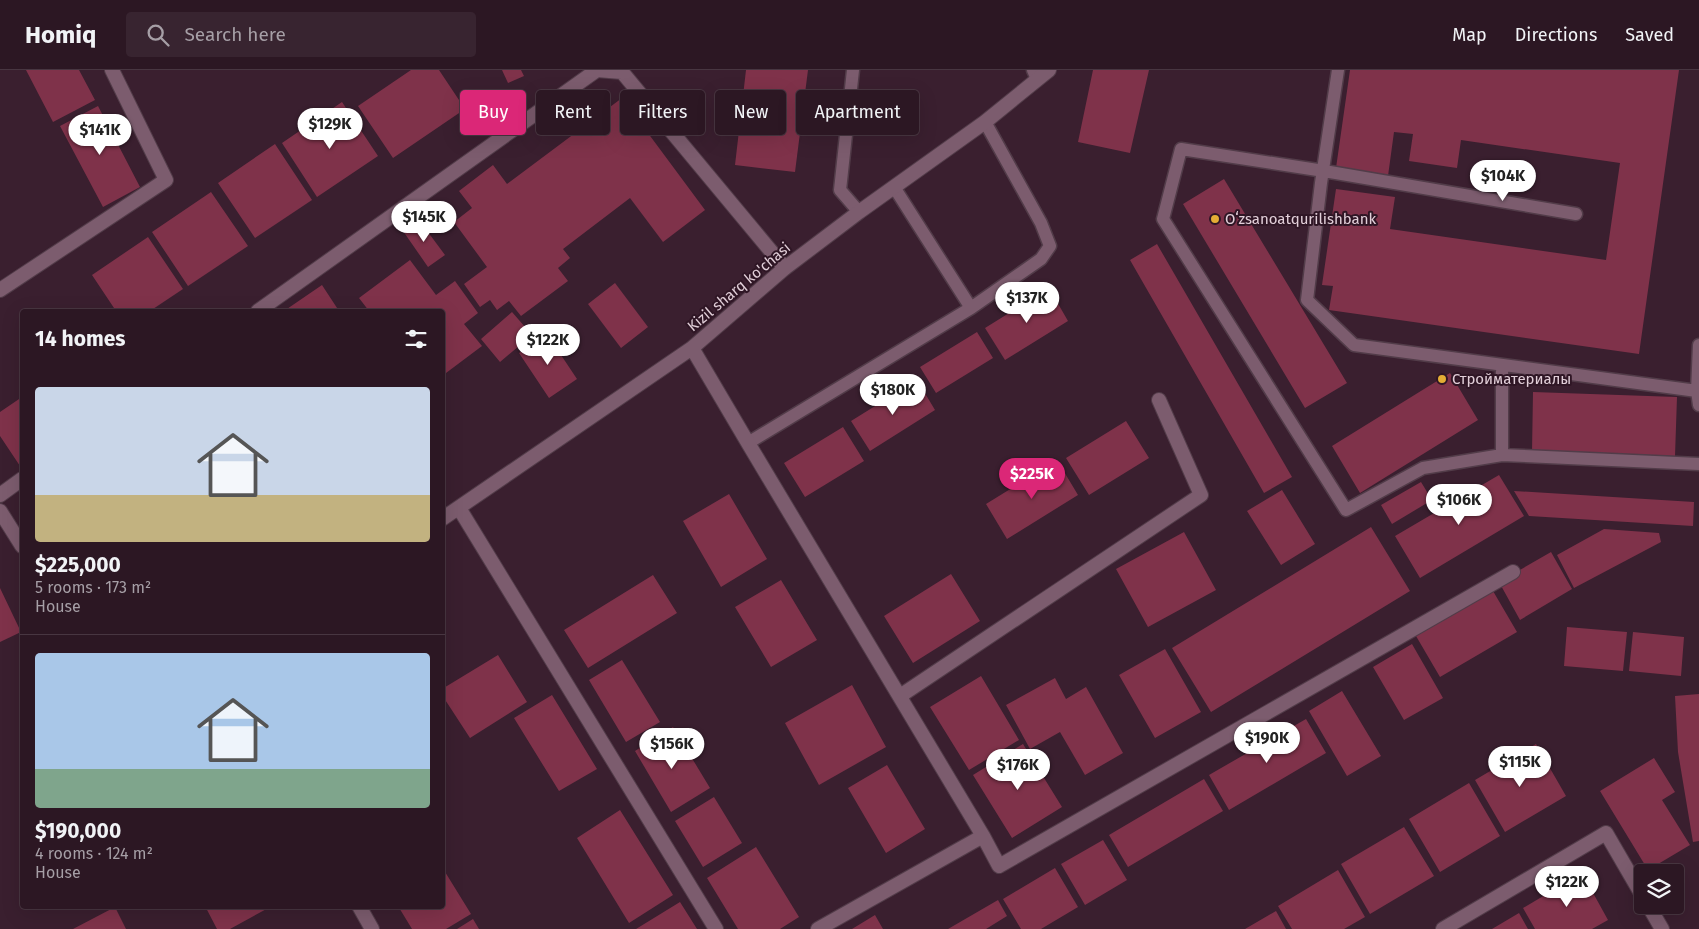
<!DOCTYPE html>
<html lang="en">
<head>
<meta charset="utf-8">
<style>
  body { margin:0; font-family:"Fira Sans",sans-serif; background:#382430; color:#f1f3f6; height:100vh; display:flex; flex-direction:column; font-size:19px; white-space:nowrap }
  * { box-sizing:border-box; margin:0 }
  p { font-size:16px; color:#a69fa6 }
  .icon { flex:none; width:28px; height:28px; fill:none; stroke:currentColor; stroke-width:2; stroke-linecap:round; stroke-linejoin:round }
  .map { position:relative; flex:1; overflow:hidden }
  .drawer { position:absolute; left:20px; top:239px; width:425px; height:600px; display:flex; flex-direction:column; background:#2c1723; border-radius:5px; box-shadow:0 5px 20px #0002,0 0 0 1px #483641 }
  .drawer>* { flex:none }
  .banner { position:absolute; left:460px; top:20px; width:475px; height:45px; display:flex; gap:10px }
  .buttons { position:absolute; left:1634px; top:794px; display:grid; gap:10px }
  .buttons a { display:grid; place-items:center; width:50px; height:50px; border-radius:5px; background:#2c1723; box-shadow:0 5px 20px #0002,0 0 0 1px #483641; font-size:25px }
  .price { position:absolute; translate:-50% -42px; padding:0 11px; border-radius:18px; background:#fff; color:#222; font-size:16px; line-height:32px; filter:drop-shadow(0 1px 2px #0008) }
  .price::after { content:''; position:absolute; left:50%; top:30px; width:15px; height:11px; margin-left:-8px; background:inherit; clip-path:polygon(0 0,100% 0,50% 100%) }
  .price.current { background:#db2777; color:#fff }
  ul { padding:0; list-style:none }
  li { display:grid; align-content:center; gap:10px; height:265px; padding:0 15px }
  li+li { border-top:1px solid #483641 }
  li span { display:grid; place-items:center; height:155px; border-radius:5px; color:#555 }
  li>.icon { margin-inline-start:auto }
  span .icon { width:90px; height:90px; fill:#fffc; stroke-width:1 }
  li b { font-size:21px }
  h2 { display:flex; justify-content:space-between; align-items:center; height:60px; padding:0 15px; font-size:21px }
  .chip { padding:0 18px; border-radius:5px; background:#2c1723; box-shadow:0 5px 20px #0002,0 0 0 1px #483641; font-size:18px; line-height:45px }
  .chip.current { background:#db2777; color:#fff }
  header { display:flex; align-items:center; gap:30px; box-sizing:border-box; height:70px; padding:0 25px; background:#2c1723; border-bottom:1px solid #483641 }
  header strong { font-size:24px }
  nav { display:flex; gap:28px; margin-inline-start:auto; font-size:18px }
  .search { width:350px; height:45px; background:#382430; display:flex; align-items:center; gap:12px; box-sizing:border-box; padding:0 18px; border-radius:5px; color:#a69fa6; font-size:19px }
  .map>svg:first-child { display:block }
  .building { fill:#7f324a }
  .lines { fill:none; stroke-linecap:round; stroke-linejoin:round }
  .service-casing { stroke:#523c49; stroke-width:15 }
  .minor-casing { stroke:#523c49; stroke-width:16 }
  .service { stroke:#7c5c6e; stroke-width:12 }
  .minor { stroke:#7c5c6e; stroke-width:14 }
  .poi-dot { fill:#e4ad35; stroke:#2f1625; stroke-width:2 }
  .labels { text-anchor:middle; dominant-baseline:central; stroke-width:4; stroke-linejoin:round; paint-order:stroke }
  .poi-label { font-size:15px; fill:#e2cfd9; stroke:#2f1625; text-anchor:start }
  .street-label { font-size:15px; fill:#e2cfd9; stroke:#2f1625 }
</style>
</head>
<body>
<header>
<strong>Homiq</strong>
<div class="search"><svg class="icon" aria-label="search" viewBox="0 0 24 24"><circle cx="10" cy="10" r="6"/><path d="M15 15l6 6"/></svg>Search here</div>
<nav><a>Map</a><a>Directions</a><a>Saved</a></nav>
</header>
<div class="map">
<svg width="1699" height="859" viewBox="0 0 1699 859">
  <rect width="100%" height="100%" fill="#3a1f2f"/>
  <!-- building -->
  <path class="building" d="M26,0H79L95,30L53,52Z
    M411,0H439L465,39L393,88L358,36Z
    M502,0H521L524,6L508,13Z
    M746,0H808L795,102L735,95Z
    M1093,0H1149L1130,83L1078,72Z
    M1350,0H1679L1639,284L1329,240L1333,216L1322,215L1336,119L1395,127L1390,159L1606,190L1620,93L1461,70L1457,98L1409,91L1413,64L1394,62L1388,106L1336,98Z
    M622,28L705,140L663,172L630,128L563,179L570,188L558,198L568,211L521,246L509,231L497,240L490,230L480,237L464,214L487,197L454,152L472,138L459,121L493,95L507,114Z
    M342,32L378,86L317,127L282,73Z
    M98,36L140,117L103,137L60,56Z
    M275,74L312,130L255,168L218,113Z
    M1224,109L1347,313L1305,338L1183,134Z
    M211,122L248,176L188,216L152,162Z
    M419,150L445,185L428,197L403,161Z
    M148,167L183,219L150,241H116L92,205Z
    M1157,174L1292,407L1264,423L1130,190Z
    M410,190L436,225L455,211L478,243L464,254L482,276L442,306V241H369L359,228Z
    M615,213L648,257L621,278L588,234Z
    M322,215L339,241H284Z
    M1049,218L1068,251L1005,290L985,258Z
    M512,242L532,265L500,292L481,269Z
    M977,262L993,288L936,323L920,297Z
    M547,264L577,309L549,328L519,283Z
    M1450,303L1478,350L1360,423L1332,376Z
    M917,310L935,340L870,381L851,351Z
    M1533,322L1677,327L1675,386L1532,382Z
    M22,327V399L0,366V342Z
    M1126,351L1149,388L1089,425L1066,388Z
    M843,357L864,391L805,427L784,393Z
    M1057,390L1078,425L1007,469L986,434Z
    M1499,405L1524,446L1420,508L1395,466Z
    M1421,412L1432,430L1392,454L1381,435Z
    M1282,420L1315,474L1281,495L1247,441Z
    M1514,421L1694,432L1693,456L1529,446Z
    M729,424L767,489L721,517L683,451Z
    M1371,457L1410,521L1211,642L1172,578Z
    M1604,459L1659,463L1661,472L1574,518L1557,485Z
    M1184,462L1216,520L1148,557L1116,499Z
    M1551,482L1572,519L1520,550L1499,512Z
    M951,504L980,551L913,593L884,546Z
    M653,505L677,543L588,598L564,560Z
    M781,510L817,570L771,597L735,537Z
    M0,518L21,562L0,572Z
    M1493,521L1517,562L1440,607L1416,566Z
    M1567,557L1627,562L1623,601L1564,596Z
    M1633,562L1684,567L1681,606L1629,601Z
    M1412,574L1443,628L1404,650L1373,597Z
    M1165,579L1201,642L1155,668L1119,605Z
    M498,585L527,632L470,668L442,625V619Z
    M622,590L660,652L626,672L589,610Z
    M981,606L1019,670L969,700L930,637Z
    M1055,608L1066,629L1086,617L1123,683L1085,705L1060,662L1030,679L1006,635Z
    M852,615L886,677L819,715L785,653Z
    M1342,621L1381,686L1347,706L1309,641Z
    M1699,624V771L1693,772L1678,682L1675,626Z
    M552,625L597,699L559,721L514,648Z
    M1306,649L1326,683L1229,740L1209,705Z
    M673,657L710,718L671,742L635,681Z
    M1023,674L1062,737L1012,768L973,705Z
    M1536,674L1566,726L1505,762L1475,710Z
    M1654,688L1675,722L1662,730L1690,775L1648,800L1600,721Z
    M887,695L925,759L886,783L848,718Z
    M1204,709L1223,741L1128,797L1109,765Z
    M1469,713L1500,766L1440,802L1409,749Z
    M714,727L742,773L703,797L675,751Z
    M620,740L673,825L629,853L577,768Z
    M1404,757L1434,806L1370,844L1341,794Z
    M1103,770L1127,810L1085,835L1061,794Z
    M756,777L799,847L780,859H738L707,808Z
    M442,797L471,844L446,859H412L398,836H442Z
    M1055,798L1078,837L1041,859H1021L1003,829Z
    M1338,800L1365,847L1344,859H1292L1278,836Z
    M1582,803L1608,850L1592,859H1535L1523,838Z
    M998,830L1007,846L986,859H948Z
    M680,832L697,859H636Z
    M205,836H272L230,859H217Z
    M115,837L126,859H73Z
    M1276,841L1286,859H1245Z
    M1519,843L1528,859H1492Z
    M875,845L883,859H852Z
    M473,849L479,859H457Z"/>
  <g class="lines">
    <!-- service casing -->
    <g class="service-casing">
      <path id="service" d="M853,0L840,120L859,142
        M1033,0L1037,9
        M1338,0L1321,113L1307,230L1354,275L1697,321
        M894,117L971,238
        M1576,144L1324,101L1181,79L1163,149L1346,440L1423,398L1502,385L1699,394
        M1699,275L1697,321L1699,335
        M748,373L971,238L1041,189L1050,176L1041,153L985,52
        M1502,385V295"/>
    </g>
    <!-- minor casing -->
    <g class="minor-casing">
      <path id="minor" d="M0,220L166,110L112,0
        M258,241L597,0L622,2L785,198
        M692,278L748,373L983,766L999,796L1513,502
        M0,425L22,409
        M459,438L716,859
        M0,441L22,476
        M442,449L692,278L785,198L859,142L985,52L1049,0
        M900,626L1201,425L1159,330
        M1648,835L1662,859
        M359,836L372,859
        M818,859L983,766
        M1443,859L1606,763L1642,825"/>
    </g>
    <!-- service -->
    <use href="#service" class="service"/>
    <!-- minor -->
    <use href="#minor" class="minor"/>
  </g>
  <!-- markers -->
  <g class="poi-dot">
    <circle cx="1215" cy="149" r="5"/>
    <circle cx="1442" cy="309" r="5"/>
  </g>
  <g class="labels">
    <!-- poi labels -->
    <g class="poi-label">
      <text x="1225" y="149">Oʻzsanoatqurilishbank</text>
      <text x="1452" y="309">Стройматериалы</text>
    </g>
    <!-- street labels -->
    <g class="street-label">
      <text transform="translate(739 217) rotate(-40)">Kizil sharq ko'chasi</text>
    </g>
  </g>
</svg>
<div class="buttons">
<a><svg class="icon" aria-label="layers" viewBox="0 0 24 24"><path d="M12 4l9 5-9 5-9-5zM3 14l9 5 9-5"/></svg></a>
</div>
<b class="price" style="left:330px;top:80px">$129K</b>
<b class="price" style="left:100px;top:86px">$141K</b>
<b class="price" style="left:1503px;top:132px">$104K</b>
<b class="price" style="left:424px;top:173px">$145K</b>
<b class="price" style="left:1027px;top:254px">$137K</b>
<b class="price" style="left:548px;top:296px">$122K</b>
<b class="price" style="left:893px;top:346px">$180K</b>
<b class="price current" style="left:1032px;top:430px">$225K</b>
<b class="price" style="left:1459px;top:456px">$106K</b>
<b class="price" style="left:1267px;top:694px">$190K</b>
<b class="price" style="left:672px;top:700px">$156K</b>
<b class="price" style="left:1520px;top:718px">$115K</b>
<b class="price" style="left:1018px;top:721px">$176K</b>
<b class="price" style="left:1567px;top:838px">$122K</b>
<div class="banner">
<a class="chip current">Buy</a>
<a class="chip">Rent</a>
<a class="chip">Filters</a>
<a class="chip">New</a>
<a class="chip">Apartment</a>
</div>
<section class="drawer">
<h2>14 homes<svg class="icon" aria-label="filters" viewBox="0 0 24 24"><path d="M4 7h16M4 17h16"/><circle cx="9" cy="7" r="2"/><circle cx="15" cy="17" r="2"/></svg></h2>
<ul>
<li><span style="background:linear-gradient(#c9d6e8 70%,#c2b280 0)"><svg class="icon" aria-label="home" viewBox="0 0 24 24"><path d="M3 11l9-7 9 7M6 9v11h12V9"/></svg></span><div><b>$225,000</b><p>5 rooms · 173 m²</p><p>House</p></div></li>
<li><span style="background:linear-gradient(#a9c7e8 75%,#7fa58c 0)"><svg class="icon" aria-label="home" viewBox="0 0 24 24"><path d="M3 11l9-7 9 7M6 9v11h12V9"/></svg></span><div><b>$190,000</b><p>4 rooms · 124 m²</p><p>House</p></div></li>
</ul>
</section>
</div>
</body>
</html>
